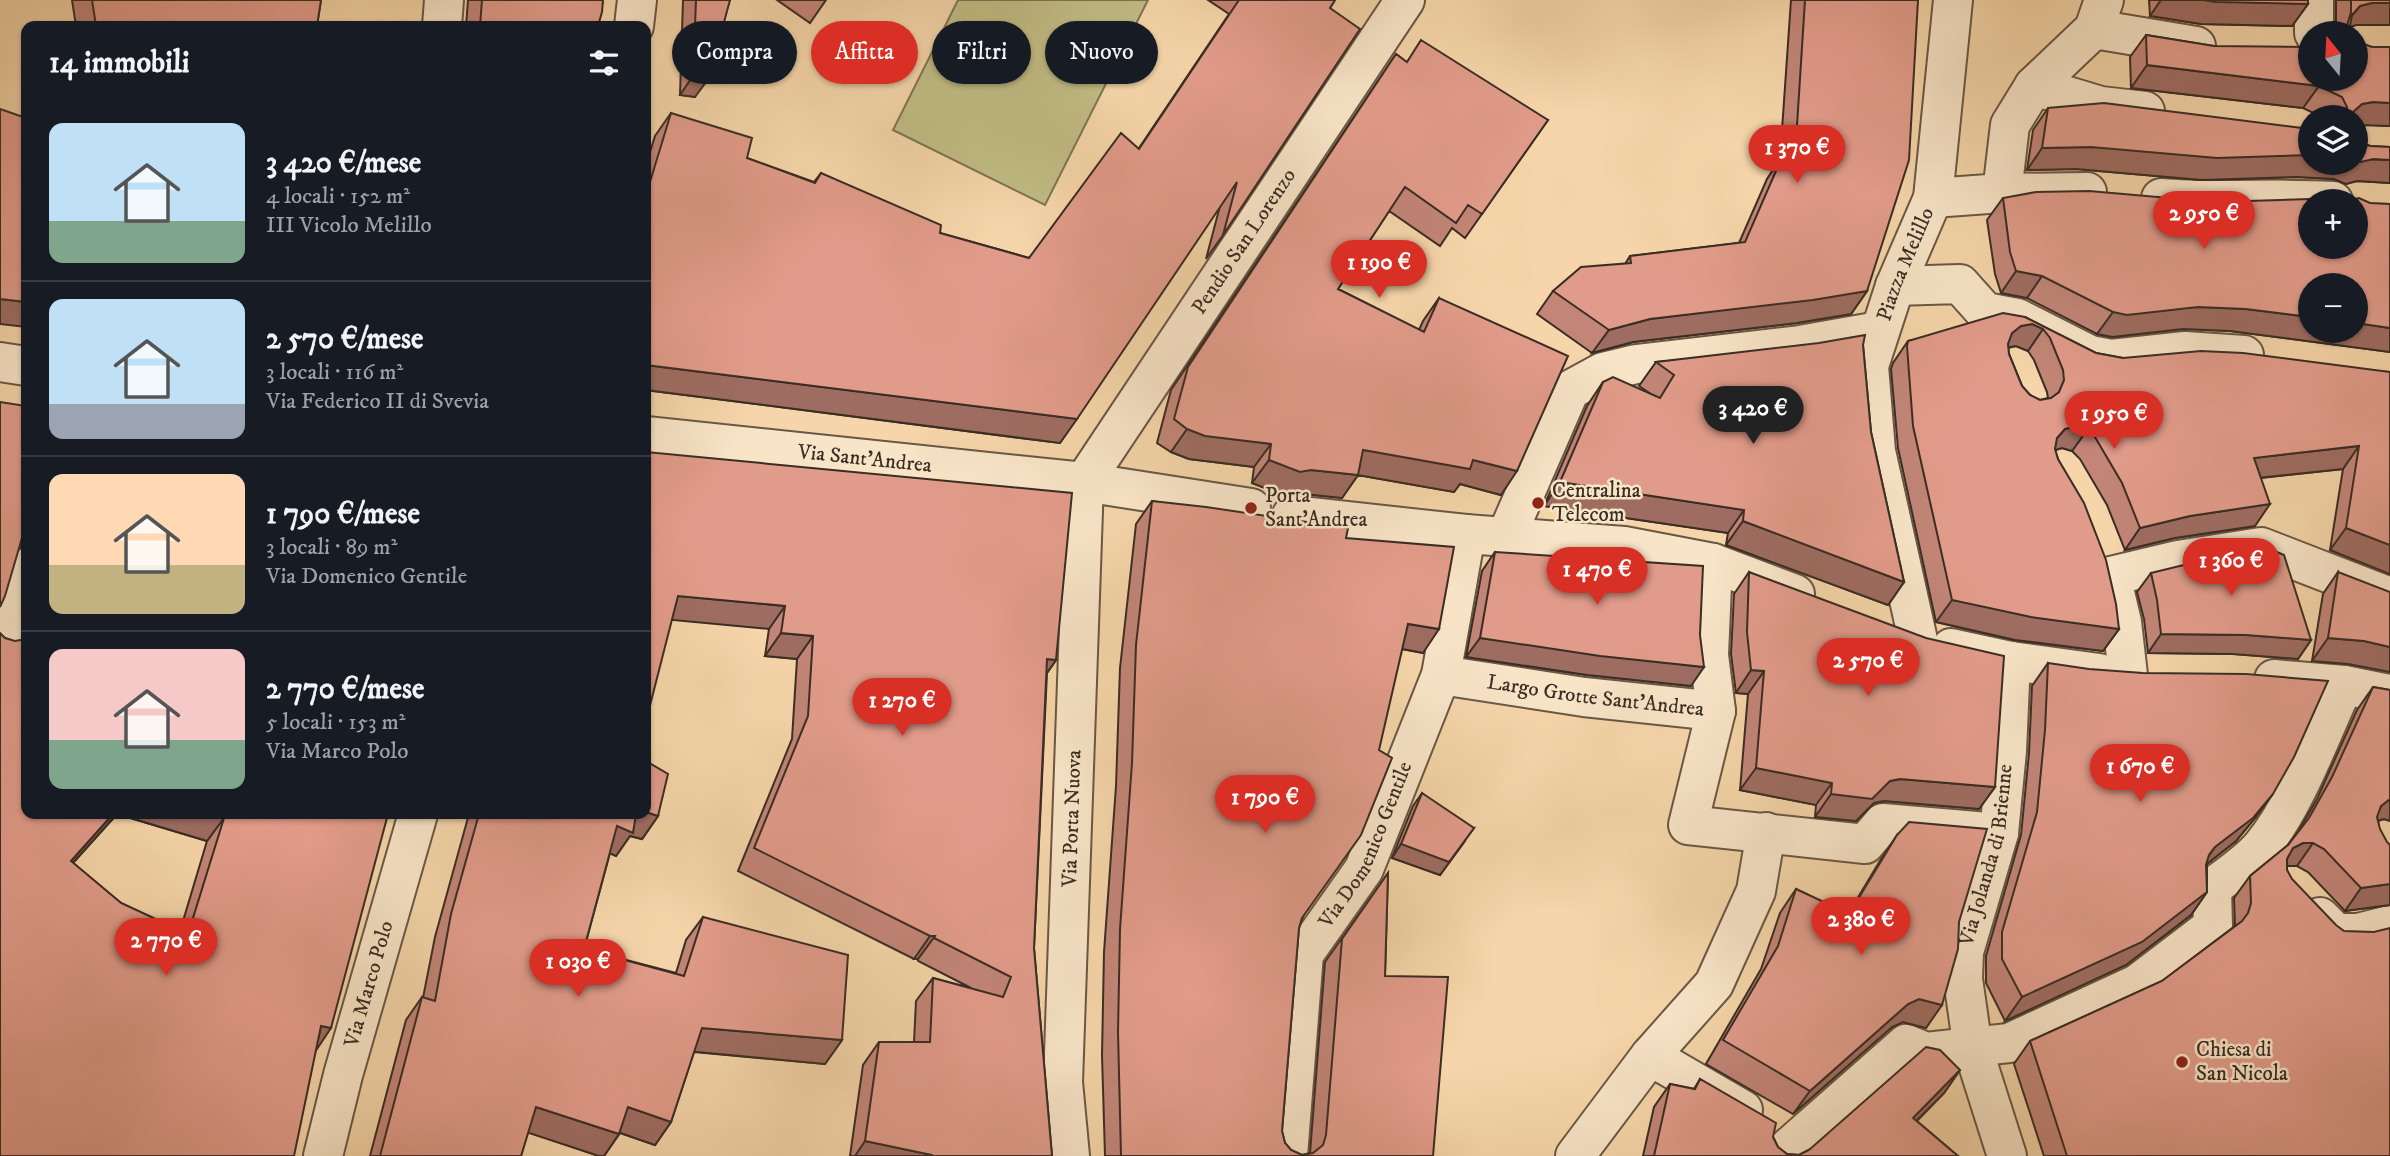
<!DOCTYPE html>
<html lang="it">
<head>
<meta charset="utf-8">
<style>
  body { margin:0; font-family:"IM FELL DW Pica",serif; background:#242831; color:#f1f3f6; height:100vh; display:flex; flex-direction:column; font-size:26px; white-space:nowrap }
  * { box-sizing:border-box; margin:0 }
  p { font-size:23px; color:#9ea1a6 }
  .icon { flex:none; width:38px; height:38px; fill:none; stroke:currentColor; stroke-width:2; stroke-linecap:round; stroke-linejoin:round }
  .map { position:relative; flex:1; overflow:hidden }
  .panel { position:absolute; left:21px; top:21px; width:630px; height:798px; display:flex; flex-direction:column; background:#171b24; border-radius:14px; box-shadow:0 2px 5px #0004 }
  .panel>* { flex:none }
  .top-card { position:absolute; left:672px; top:21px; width:665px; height:63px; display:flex; gap:14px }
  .needle { width:46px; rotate:342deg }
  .tools { position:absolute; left:2298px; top:21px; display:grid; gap:14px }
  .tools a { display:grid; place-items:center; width:70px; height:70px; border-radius:50%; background:#171b24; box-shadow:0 2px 5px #0004; font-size:35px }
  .price { position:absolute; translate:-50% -60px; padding:0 16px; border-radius:24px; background:#d93025; color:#fff; font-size:23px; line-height:46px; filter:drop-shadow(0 2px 4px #0008) }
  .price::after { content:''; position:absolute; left:50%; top:42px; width:21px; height:16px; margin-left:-10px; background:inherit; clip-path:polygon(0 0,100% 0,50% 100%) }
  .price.current { background:#222; color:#fff }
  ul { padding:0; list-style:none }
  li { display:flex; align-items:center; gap:21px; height:175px; padding:0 28px }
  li+li { border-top:2px solid #363941 }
  li span { display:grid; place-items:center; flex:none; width:196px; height:140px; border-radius:14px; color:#555 }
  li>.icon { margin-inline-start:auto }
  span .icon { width:84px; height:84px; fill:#fffc; stroke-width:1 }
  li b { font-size:30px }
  h2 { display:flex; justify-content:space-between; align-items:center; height:84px; padding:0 28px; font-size:30px }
  .pill { padding:0 24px; border-radius:32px; background:#171b24; box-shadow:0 2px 5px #0004; font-size:24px; line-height:63px }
  .pill.current { background:#d93025; color:#fff }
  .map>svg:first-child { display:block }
  .green { fill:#c1bc84; stroke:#7e7454; stroke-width:2 }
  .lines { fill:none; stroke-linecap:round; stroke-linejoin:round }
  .minor-casing { stroke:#695745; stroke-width:42 }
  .minor { stroke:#f8e4c7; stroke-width:38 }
  .wall { fill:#c28577; stroke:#3a2d24; stroke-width:2; fill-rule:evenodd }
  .shaded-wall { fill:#9e6c61; stroke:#3a2d24; stroke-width:2 }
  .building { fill:#e19b8a; stroke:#3a2d24; stroke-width:2; fill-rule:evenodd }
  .poi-dot { fill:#8f2418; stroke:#f8e4c7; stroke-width:2.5 }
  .labels { text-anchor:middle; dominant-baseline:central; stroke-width:5; stroke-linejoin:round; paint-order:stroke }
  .street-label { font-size:21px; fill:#3a2d24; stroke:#f8e4c7 }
  .poi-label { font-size:21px; fill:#3a2d24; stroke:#f8e4c7; text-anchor:start }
</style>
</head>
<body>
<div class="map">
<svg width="2390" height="1156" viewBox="0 0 2390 1156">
  <rect width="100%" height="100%" fill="#f5d5a9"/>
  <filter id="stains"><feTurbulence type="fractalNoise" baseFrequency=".00286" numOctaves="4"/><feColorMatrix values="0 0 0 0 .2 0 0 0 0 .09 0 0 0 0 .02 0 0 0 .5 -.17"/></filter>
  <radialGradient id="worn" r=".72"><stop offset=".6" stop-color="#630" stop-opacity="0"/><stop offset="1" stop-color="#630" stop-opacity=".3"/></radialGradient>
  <!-- green -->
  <path class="green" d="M958,0H1148L1045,205L893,130Z"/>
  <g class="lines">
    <!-- minor casing -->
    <g class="minor-casing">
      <g id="minor">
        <path d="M442,26L444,0"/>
        <path d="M634,26L637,0"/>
        <path d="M2094,29L2196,46"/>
        <path d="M2314,33V0"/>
        <path d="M2034,86L2101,106L2145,111"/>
        <path d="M2002,193L2087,192"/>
        <path d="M1933,198L2002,193L2010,125L2034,86L2094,29L2104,0"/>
        <path d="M2161,198C2218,203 2276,197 2333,201"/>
        <path d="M1895,286L1960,284L1985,312L2017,318L2090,355L2111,359L2185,351L2244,355"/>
        <path d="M0,362L26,366"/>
        <path id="s1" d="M646,436L1084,482L1251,508"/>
        <path id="s2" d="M1084,482L1405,0"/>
        <path d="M1292,515L1466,534L1624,546L1713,563L1795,594"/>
        <path d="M1506,537L1570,390L1603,372L1636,364L1800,345L1879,331"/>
        <path d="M1713,563L1709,655L1716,711"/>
        <path id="s3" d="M1918,640L1876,451L1869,366L1895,286L1933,198L1953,0"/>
        <path d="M0,643L9,628L26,568"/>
        <path d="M1951,648L2011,661L2099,673"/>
        <path id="s4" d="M1441,675L1584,697L1716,711L1688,825L1865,844L1883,823L1999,833"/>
        <path d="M2128,675L2122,622L2111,576L2178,560L2261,547L2390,597"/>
        <path d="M2274,679L2344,685L2390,694"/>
        <path d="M2320,917L2336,933H2358L2390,925"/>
        <path d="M1650,1056L1743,1110"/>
        <path id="s5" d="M323,1156L343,1075L418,814"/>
        <path id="s6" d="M1070,1156L1063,1082L1084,482"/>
        <path id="s7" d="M1288,1156L1304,954L1364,869L1441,675L1466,534"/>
        <path d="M1575,1156L1650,1056L1714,984L1756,891L1766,832"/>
        <path d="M1779,1156L1906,1044L1926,1052L2009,1043L2137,984L2213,926L2212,888C2228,875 2249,862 2262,846C2296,805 2321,734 2344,685"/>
        <path id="s8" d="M2007,1156L1973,1049L1963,979L1964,952L1999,833L2007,751L2011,661"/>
      </g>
    </g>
    <!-- minor -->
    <use href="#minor" class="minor"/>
  </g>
  <!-- wall -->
  <path class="wall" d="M72,0H321L317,26H76Z
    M468,0H603L598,26H466Z
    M683,0H730L695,97L680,95Z
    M777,0H826L810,23Z
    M1208,0H1335L1330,8L1223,235L1206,259L1220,206L1060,443L646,390V165L655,136L671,113L747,158L814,182L821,173L940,233L1029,258L1139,148L1229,14Z
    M1791,0H1918L1867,291L1851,314L1797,323L1633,342L1592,353L1537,314L1553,291L1625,264L1630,256L1739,243L1767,179L1780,159Z
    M2149,0H2308V4L2292,26L2201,24L2150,16Z
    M2336,0H2390V25H2356L2350,27L2345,33H2336Z
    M2146,35L2214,46L2310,79L2360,43L2372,47H2390V126L2357,124L2356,117H2322L2303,108L2131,88L2130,57Z
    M1396,54L1406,62L1548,120L1465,238L1452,228L1440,246L1389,211L1338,289L1419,330L1423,321L1439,298L1501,495L1460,484L1454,492L1358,475L1342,498L1294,493L1283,495L1252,483L1254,467L1189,459L1171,452L1157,443L1171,390Z
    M2048,108L2360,142L2370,146L2390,147V183L2357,181L2346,184L2334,179L2297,177L2202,180L2076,169L2027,170L2033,130Z
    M2003,198L2390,204V352L2230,331L2183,329L2112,337L2097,334L2027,298L2001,293L1995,274L1987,220Z
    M2025,317L2096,353L2123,358L2390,372V574L2330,550L2343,469L2261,478L2255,526L2175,538L2125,550L2107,505L2080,459L2072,451L2062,448L2055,450L2058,459L2119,629L2103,651L2015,640L1936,622L1898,448L1891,369L1893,363L1908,341ZM2016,346L2028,351L2034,360L2047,392L2048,398L2040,400L2030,395L2022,386L2009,354L2008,348Z
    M1863,345L1871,432L1904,582L1888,605L1726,545L1728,533L1544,506L1587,406L1603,382L1651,394L1639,386L1656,362Z
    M646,452L1056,660L1047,673L1034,948L1052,1156H850L863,1065L879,1042H914L916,1001L933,978L971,988L918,961V959H914L738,871L792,739L797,659L765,656L769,629Z
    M1152,501L1346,538L1423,653L1402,649L1299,928L1282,1131L1285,1143L1291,1150L1302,1155L1310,1153L1325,962L1388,873L1385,976L1433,1156H1105L1102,1055L1104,952L1116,786L1120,668L1136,524Z
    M1495,552L1691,686L1587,675L1466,657L1482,571Z
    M1749,572L1995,787L1979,809L1884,801L1874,803L1856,821L1815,817L1816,805L1740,790L1748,694L1736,693L1731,654L1734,594Z
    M2338,572L2348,664L2312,661L2323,594Z
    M2151,573L2311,640L2298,659L2233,654L2148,653L2144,619L2137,592Z
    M5,638L388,814L316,1050L0,1156ZM117,814L207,841L180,931L121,903L73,863Z
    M2048,663L2256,817L2236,841L2207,864V892L2191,915L2126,965L2005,1021L1986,983V956L2021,835L2029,753L2032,686Z
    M2373,687L2390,690V821L2384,819L2378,821L2390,905L2345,911L2308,872L2297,866H2287V870L2390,1156H2044L2014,1064L2030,1041L2162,981L2235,926L2234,898L2250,876L2288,845L2298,832L2317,799L2357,710Z
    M1422,793L1465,841L1440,875L1392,858L1413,806Z
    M469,814H646L658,816L642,839L630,836L616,856L610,853L584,949L676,973L686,940L703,917L842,1040L825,1064L694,1052L671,1122L655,1145L620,1133L604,1156H599L528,1132L521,1156H370L406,1020L422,997L423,998L435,937Z
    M1897,835L1926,1028L1903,1022L1892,1027L1793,1114L1706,1064L1761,969L1780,913L1796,889L1848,914L1881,859Z
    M1960,1070L1944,1093L1917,1121L1958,1156H1643L1654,1107L1670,1084L1694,1089L1700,1079L1773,1137L1778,1147L1787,1154L1799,1155Z"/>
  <!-- shaded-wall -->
  <path class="shaded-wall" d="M2161,0H2204L2308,4L2292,26L2201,24L2150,16Z
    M2372,3H2390V25H2356L2347,28L2349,19L2360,6Z
    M2147,65L2319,86L2303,108L2131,88Z
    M693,76L709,78L695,97L680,95Z
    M2373,102L2390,103V126L2356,125V117H2350L2354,111L2362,104Z
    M2091,147L2310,155V163H2356V159L2390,160V183L2357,181L2346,184L2334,179L2297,177L2202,180L2076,169L2027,170L2042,148Z
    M2016,271L2042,276L2027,298L2001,293Z
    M1867,291L1851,314L1797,323L1633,342L1592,353L1609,330L1650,319Z
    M0,299L26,302V327L0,324Z
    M2198,307L2246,309L2310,317V331H2356V323L2390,328V352L2230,331L2183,329L2112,337L2097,334L2113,312Z
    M2032,324L2043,329L2028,351L2016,346L2005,348L2012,333L2021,326Z
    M646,365L1077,419L1060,443L646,390Z
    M2077,426L2088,429L2072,451L2062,448L2049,452L2057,438L2065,429Z
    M1187,429L1271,444L1254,467L1189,459L1171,452Z
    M2359,446L2343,469L2239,480L2254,458Z
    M1363,450L1473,460L1517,471L1501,495L1460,484L1454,492L1346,473Z
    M1269,460L1311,470L1358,475L1342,498L1294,493L1283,495L1252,483Z
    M1560,482L1744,510L1728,533L1544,506Z
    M2270,504L2255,526L2175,538L2125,550L2140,528L2190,516Z
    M1743,521L1904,582L1888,605L1726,545Z
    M2346,528L2390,545V574L2330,550Z
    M26,531V547H21L11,552Z
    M678,596L785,606L769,629L662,619Z
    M1952,600L2119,629L2103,651L2015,640L1936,622Z
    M1408,624L1439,629L1423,653L1392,647Z
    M781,633L813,636L797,659L765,656Z
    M2161,634L2246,635L2311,640L2298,659L2233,654L2148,653Z
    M1480,638L1704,667L1691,686L1587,675L1466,657Z
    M2328,638L2364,641L2390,647V672L2348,664L2312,661Z
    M1047,659L1056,660L1040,683Z
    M1751,670L1764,671L1748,694L1736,693Z
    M1756,768L1832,783L1816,805L1740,790Z
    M1900,779L1995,787L1979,809L1884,801L1874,803L1856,821L1815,817L1831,794Z
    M2273,794L2256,817L2236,841L2198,871L2193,878L2215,847Z
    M2390,799V821L2384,819L2373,822L2381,806Z
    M646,812L658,816L642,839L630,836L616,856L600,849L617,826L634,814H646Z
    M113,814H210L224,818L207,841L117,814L54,884L71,861Z
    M1474,828L1440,875L1392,858L1401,844Z
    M2303,843H2313L2297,866H2287L2277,871L2293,848Z
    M2390,884V905L2345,911L2361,888Z
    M2207,892L2191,915L2126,965L2005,1021L2022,997Z
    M930,936H935L918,959H914Z
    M1919,999L1942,1005L1926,1028L1903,1022L1892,1027L1793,1114L1810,1091L1908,1004Z
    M321,1026L331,1028L315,1052Z
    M702,1028L842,1040L825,1064L686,1051Z
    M1960,1070L1944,1093L1897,1140L1913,1118Z
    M536,1107L619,1134L604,1156H599L520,1130Z
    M628,1107L671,1122L655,1145L612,1130Z
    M865,1141L932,1155V1156H855Z"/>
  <!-- building -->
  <path class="building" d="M92,0H321L317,26H96Z
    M482,0H603L602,12L598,26H480Z
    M696,0H730L709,78L693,76Z
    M1239,0H1335L1330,8L1360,29L1223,235L1237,182L1077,419L646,365V195L671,113L752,138L747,158L815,183L821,173L941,225L940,233L1029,258L1121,133L1139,149Z
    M1805,0H1918L1909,160L1867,291L1813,300L1650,319L1609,330L1553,291L1581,267L1631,263L1630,256L1745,242L1783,155L1795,157Z
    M2204,0H2308V4L2216,2Z
    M2351,0H2390V3H2372L2360,6L2352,15L2350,26L2352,33H2345L2351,12Z
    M2146,35L2214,46L2310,47V79H2356V39L2360,43L2372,47H2390V103L2373,102L2362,104L2354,111L2352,117H2346L2347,107L2342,97L2319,86L2147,65Z
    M1421,40L1548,120L1482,214L1468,205L1456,223L1405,187L1338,289L1424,332L1439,298L1568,356L1517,471L1473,460L1470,469L1363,450L1358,475L1311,470L1300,472L1269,460L1271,444L1205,436L1187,429L1174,419L1188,367L1396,54L1407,62Z
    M2104,103L2310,129V155L2217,158L2091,147L2042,148L2048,108Z
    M0,109L26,118V302L0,299Z
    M2356,138L2360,142L2370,146L2390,147V160L2373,159L2361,162L2356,159Z
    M2089,191L2215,202L2311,199L2347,201L2359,198L2370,203L2390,204V328L2356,323V285H2310V317L2246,309L2198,307L2127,315L2113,312L2042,276L2016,271L2010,252L2003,198L2036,192ZM2310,201H2356V247H2310Z
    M2003,313L2025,317L2096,353L2123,358L2201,351L2243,353L2390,372V545L2346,528L2359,446L2254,458L2270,504L2190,516L2140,528L2122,483L2095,437L2088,429L2077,426L2065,429L2057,438L2055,449L2058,459L2084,503L2106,560L2116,604L2119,629L2031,617L1952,600L1913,426L1907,346L1908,341ZM2032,324L2043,329L2050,338L2063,370L2064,380L2059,392L2051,398L2040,400L2030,395L2022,386L2009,354L2008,344L2012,333L2021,326Z
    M1865,335L1863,345L1871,432L1904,582L1743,521L1744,510L1560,482L1603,382L1613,377L1660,398L1674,375L1656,362L1819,343Z
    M0,402L26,406V531L22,538L5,596L0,607Z
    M646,452L1072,493L1056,660L1047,659L1034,948L1052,1156H932V1155L865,1141L879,1042H930L933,978L1003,997L1011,977L934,938L935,936H930L754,848L808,716L813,636L781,633L785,606L678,596L646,721Z
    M1152,501L1206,507L1348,528L1346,538L1454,547L1439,629L1408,624L1379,750L1392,758L1361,835L1302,918L1299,928L1282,1131L1285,1143L1291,1150L1302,1155L1313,1153L1323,1145L1326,1135L1342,939L1388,873L1385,976L1448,977L1433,1156H1121L1118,1032L1120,929L1132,763L1136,645Z
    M2272,550L2284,555L2311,640L2246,635L2161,634L2157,600L2151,573L2196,562Z
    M1495,552L1703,566L1700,635L1704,667L1600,656L1480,638Z
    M1749,572L1926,638L2004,656L1995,787L1900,779L1890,781L1872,799L1831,794L1832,783L1756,768L1764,671L1751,670L1747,632Z
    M2338,572L2390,592V647L2364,641L2328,638Z
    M0,633L5,638L15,641L26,639V814H113L71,861L121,903L188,934L224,818L210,814H388L331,1028L321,1026L294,1156H0Z
    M2048,663L2089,669L2143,673L2246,674L2328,681L2294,757L2273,794L2253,818L2215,847L2209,855L2206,865L2207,892L2142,942L2022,997L2002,959V932L2037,812L2045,730Z
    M2373,687L2390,690V799L2381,806L2377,817L2380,829L2387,842L2390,845V884L2361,888L2324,849L2313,843H2303L2293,848L2287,859V870L2292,879L2336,925L2344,931L2374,932L2390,928V1156H2067L2030,1041L2162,981L2242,921L2248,913L2251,903L2250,876L2288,845L2309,818L2332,777Z
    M646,761L668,774L658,816L646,812Z
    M1422,793L1474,828L1449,862L1401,844Z
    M479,814H636L633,833L617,826L584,949L684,976L703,917L848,955L842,1040L702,1028L671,1122L628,1107L619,1134L536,1107L521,1156H380L422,997L435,1001L451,914Z
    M1909,822L1987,829L1959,922L1958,949L1942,1005L1919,999L1908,1004L1810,1091L1723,1040L1778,946L1796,889L1849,914L1897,835Z
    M1926,1047L1940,1050L1960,1070L1913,1118L1958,1156H1654L1670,1084L1695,1089L1700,1079L1776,1123L1773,1137L1778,1147L1787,1154L1799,1155L1809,1150Z"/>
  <!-- markers -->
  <g class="poi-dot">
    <circle cx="1538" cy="503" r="7"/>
    <circle cx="1251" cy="508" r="7"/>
    <circle cx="2182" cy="1062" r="7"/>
  </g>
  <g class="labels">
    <!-- street labels -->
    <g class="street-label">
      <text stroke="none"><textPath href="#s2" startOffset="289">Pendio San Lorenzo</textPath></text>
      <text stroke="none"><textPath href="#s3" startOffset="387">Piazza Melillo</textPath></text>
      <text stroke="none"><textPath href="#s1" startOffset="220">Via Sant'Andrea</textPath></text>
      <text stroke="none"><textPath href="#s4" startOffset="156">Largo Grotte Sant'Andrea</textPath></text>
      <text stroke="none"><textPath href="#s6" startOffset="338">Via Porta Nuova</textPath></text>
      <text stroke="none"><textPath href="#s7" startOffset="329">Via Domenico Gentile</textPath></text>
      <text stroke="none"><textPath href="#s8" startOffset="310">Via Jolanda di Brienne</textPath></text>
      <text stroke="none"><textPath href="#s5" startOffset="178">Via Marco Polo</textPath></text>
    </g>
    <!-- poi labels -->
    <g class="poi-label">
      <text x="1552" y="491">Centralina<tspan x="1552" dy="24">Telecom</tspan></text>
      <text x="1265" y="496">Porta<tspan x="1265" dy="24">Sant'Andrea</tspan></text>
      <text x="2196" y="1050">Chiesa di<tspan x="2196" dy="24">San Nicola</tspan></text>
    </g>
  </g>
  <rect width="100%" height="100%" filter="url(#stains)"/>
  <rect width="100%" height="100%" fill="url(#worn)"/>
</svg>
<div class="tools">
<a><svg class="needle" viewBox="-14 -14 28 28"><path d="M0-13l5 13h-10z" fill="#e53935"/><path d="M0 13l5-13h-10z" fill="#9ea1a6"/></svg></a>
<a><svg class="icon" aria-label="layers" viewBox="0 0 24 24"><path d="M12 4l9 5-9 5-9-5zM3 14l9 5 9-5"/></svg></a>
<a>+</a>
<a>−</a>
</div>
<b class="price" style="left:1797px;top:185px">1 370 €</b>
<b class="price" style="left:2204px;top:251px">2 950 €</b>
<b class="price" style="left:1379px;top:300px">1 190 €</b>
<b class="price current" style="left:1753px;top:446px">3 420 €</b>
<b class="price" style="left:2114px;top:451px">1 950 €</b>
<b class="price" style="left:2231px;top:598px">1 360 €</b>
<b class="price" style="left:1597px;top:607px">1 470 €</b>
<b class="price" style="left:1868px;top:698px">2 570 €</b>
<b class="price" style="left:902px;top:738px">1 270 €</b>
<b class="price" style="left:2140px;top:804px">1 670 €</b>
<b class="price" style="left:1265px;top:835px">1 790 €</b>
<b class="price" style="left:1861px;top:957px">2 380 €</b>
<b class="price" style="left:166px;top:978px">2 770 €</b>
<b class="price" style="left:578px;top:999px">1 030 €</b>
<div class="top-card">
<a class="pill">Compra</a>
<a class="pill current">Affitta</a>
<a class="pill">Filtri</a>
<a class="pill">Nuovo</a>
</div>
<section class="panel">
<h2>14 immobili<svg class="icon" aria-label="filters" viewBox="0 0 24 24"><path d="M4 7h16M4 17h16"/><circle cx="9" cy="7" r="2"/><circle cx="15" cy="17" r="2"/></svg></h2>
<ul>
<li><span style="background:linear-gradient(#bfe0f5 70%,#7fa58c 0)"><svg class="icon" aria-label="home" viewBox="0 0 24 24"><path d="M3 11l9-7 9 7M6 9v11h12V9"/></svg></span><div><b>3 420 €/mese</b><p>4 locali · 152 m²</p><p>III Vicolo Melillo</p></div></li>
<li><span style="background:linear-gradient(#bfe0f5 75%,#9aa5b1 0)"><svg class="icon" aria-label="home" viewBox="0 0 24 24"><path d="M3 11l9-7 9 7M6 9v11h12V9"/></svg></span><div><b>2 570 €/mese</b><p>3 locali · 116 m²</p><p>Via Federico II di Svevia</p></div></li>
<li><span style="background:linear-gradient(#ffd9b3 65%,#c2b280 0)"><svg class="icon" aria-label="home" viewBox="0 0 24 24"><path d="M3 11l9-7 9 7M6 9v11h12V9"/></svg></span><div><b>1 790 €/mese</b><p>3 locali · 89 m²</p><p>Via Domenico Gentile</p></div></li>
<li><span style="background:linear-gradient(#f6c9c9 65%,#7fa58c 0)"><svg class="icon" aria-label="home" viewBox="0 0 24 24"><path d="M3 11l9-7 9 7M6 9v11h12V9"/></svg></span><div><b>2 770 €/mese</b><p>5 locali · 153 m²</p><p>Via Marco Polo</p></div></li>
</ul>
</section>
</div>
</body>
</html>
